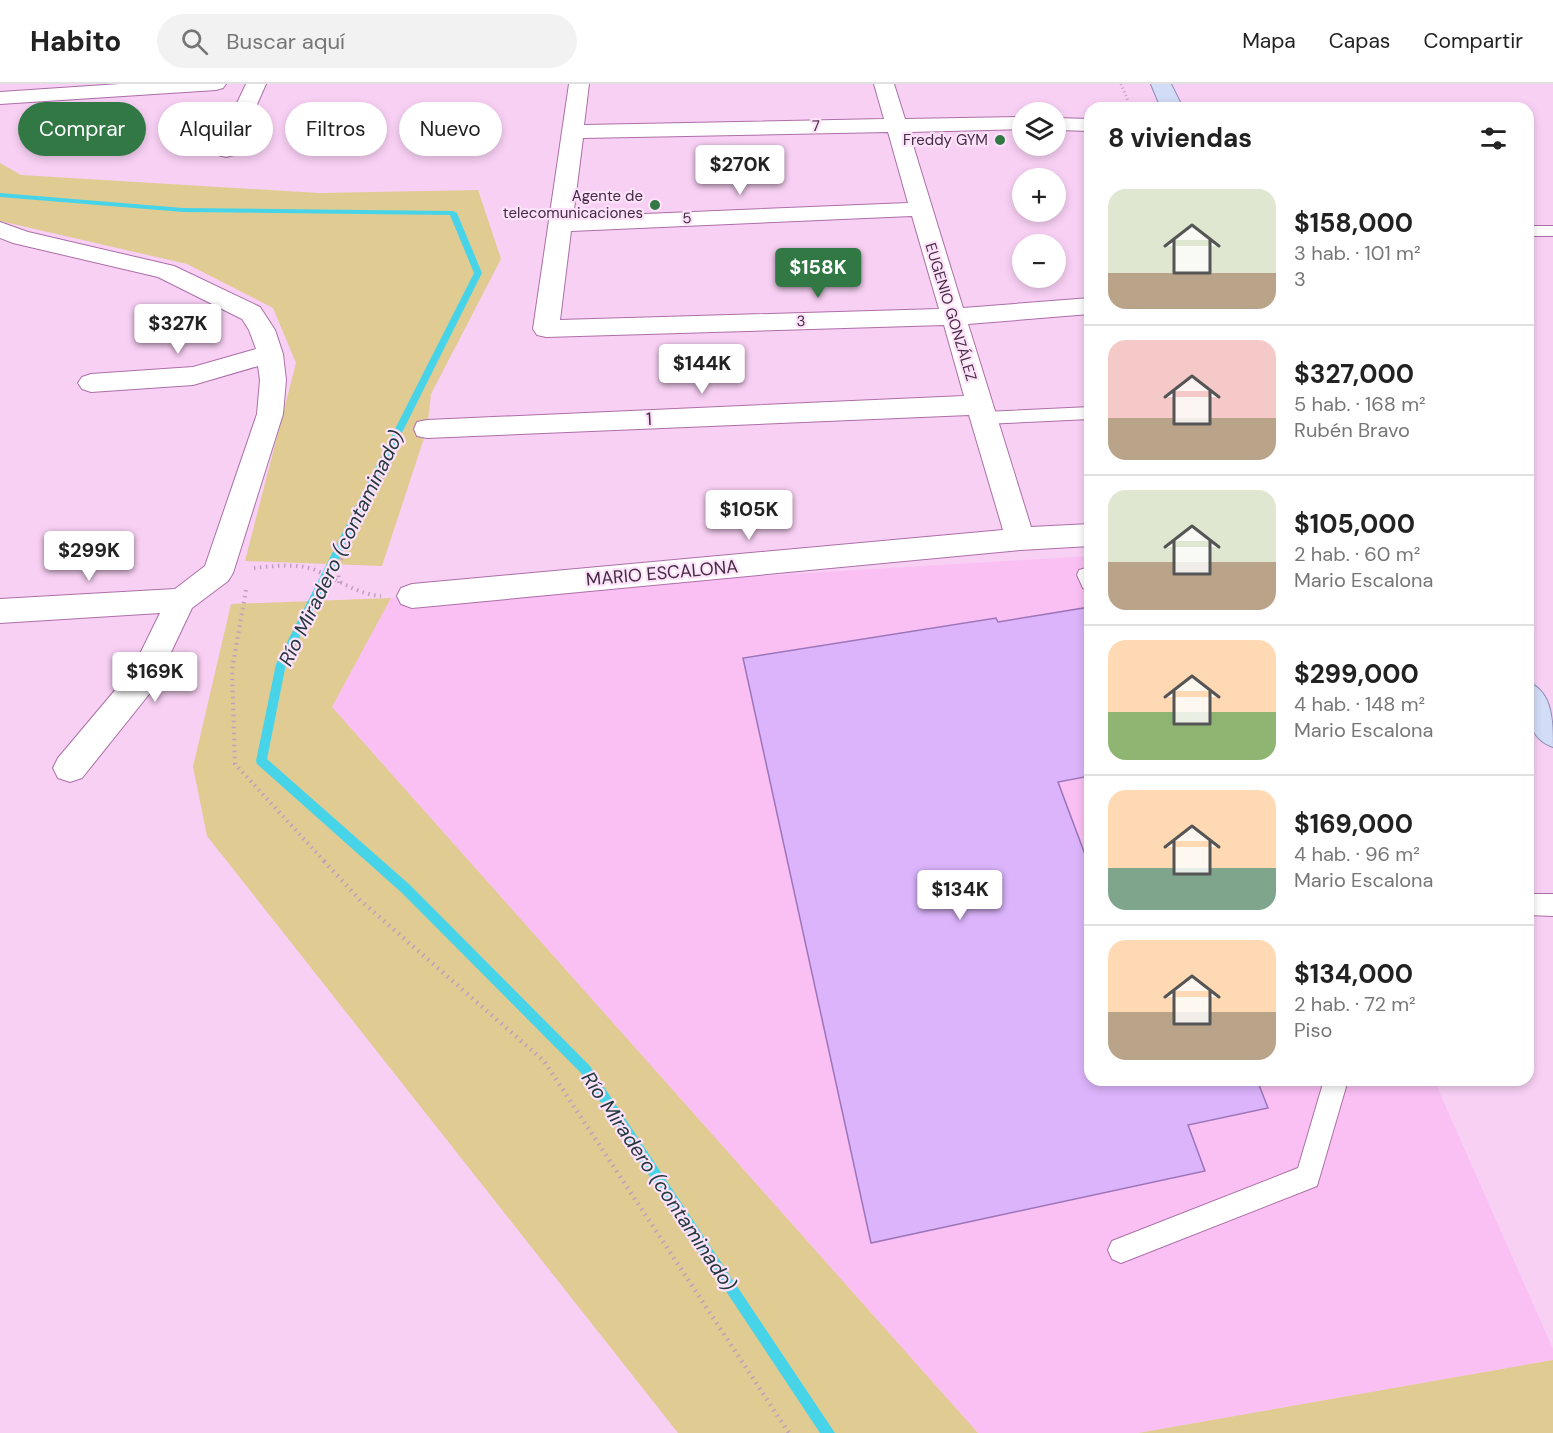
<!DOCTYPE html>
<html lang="es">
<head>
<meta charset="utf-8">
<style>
  body { margin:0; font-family:"DM Sans",sans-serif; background:#f2f2f2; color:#222; height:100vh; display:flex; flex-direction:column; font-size:22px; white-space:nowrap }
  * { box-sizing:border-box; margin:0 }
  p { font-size:20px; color:#767676 }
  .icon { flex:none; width:33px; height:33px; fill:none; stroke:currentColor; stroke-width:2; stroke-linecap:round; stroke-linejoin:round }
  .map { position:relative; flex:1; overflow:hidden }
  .panel { position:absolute; left:1084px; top:18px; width:450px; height:984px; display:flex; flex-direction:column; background:#fff; border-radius:18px; box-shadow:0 3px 9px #0003 }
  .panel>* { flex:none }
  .banner { position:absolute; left:18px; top:18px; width:570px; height:54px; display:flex; gap:12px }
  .fabs { position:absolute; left:1012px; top:18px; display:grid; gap:12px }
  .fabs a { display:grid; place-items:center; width:54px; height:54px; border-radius:50%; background:#fff; box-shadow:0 3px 9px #0003; font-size:30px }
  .price { position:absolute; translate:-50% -51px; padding:0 14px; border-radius:6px; background:#fff; color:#222; font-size:20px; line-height:39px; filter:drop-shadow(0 2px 3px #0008) }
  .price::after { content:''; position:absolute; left:50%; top:36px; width:18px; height:14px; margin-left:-9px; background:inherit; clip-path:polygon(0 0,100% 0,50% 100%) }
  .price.selected { background:#317844; color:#fff }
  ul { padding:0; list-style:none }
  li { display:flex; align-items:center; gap:18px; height:150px; padding:0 24px }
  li+li { border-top:2px solid #e0e0e0 }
  li span { display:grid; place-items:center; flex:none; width:168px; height:120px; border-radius:18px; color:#555 }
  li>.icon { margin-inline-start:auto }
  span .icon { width:72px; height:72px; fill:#fffc; stroke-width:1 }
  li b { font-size:26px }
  h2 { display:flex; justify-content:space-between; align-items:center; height:72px; padding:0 24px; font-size:26px }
  .tag { padding:0 21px; border-radius:27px; background:#fff; box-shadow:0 3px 9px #0003; font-size:21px; line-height:54px }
  .tag.selected { background:#317844; color:#fff }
  header { display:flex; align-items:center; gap:36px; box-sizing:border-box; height:84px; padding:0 30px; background:#fff; border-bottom:2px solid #e0e0e0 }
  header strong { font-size:28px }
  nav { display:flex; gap:33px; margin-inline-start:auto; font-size:21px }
  .search { width:420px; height:54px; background:#f2f2f2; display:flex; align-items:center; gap:15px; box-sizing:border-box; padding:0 21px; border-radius:33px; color:#767676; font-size:22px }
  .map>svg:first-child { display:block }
  .built { fill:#fac0f4 }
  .green { fill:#e0cb93 }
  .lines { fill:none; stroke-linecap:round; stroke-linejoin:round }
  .stream { fill:#47d3e8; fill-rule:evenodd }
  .building { fill:#dcb4fc; stroke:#9c75b9; stroke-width:1.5 }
  .lane-casing { stroke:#ac6fa7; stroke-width:2 }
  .street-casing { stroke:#ac6fa7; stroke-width:2 }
  .primary-casing { stroke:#8d8eb4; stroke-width:2 }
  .path-far2 { stroke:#c19ebe; stroke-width:3; stroke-dasharray:1 3; stroke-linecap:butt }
  .path-far1 { stroke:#c19ebe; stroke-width:4; stroke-dasharray:1.5 4.5; stroke-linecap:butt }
  .path { stroke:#c19ebe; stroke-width:4.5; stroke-dasharray:1.5 5; stroke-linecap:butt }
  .lane { fill:#fff; fill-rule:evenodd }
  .street { fill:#fff; fill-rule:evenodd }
  .primary { fill:#d2dcf7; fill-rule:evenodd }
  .poi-dot { fill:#317844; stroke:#fde2fa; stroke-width:2 }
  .labels { text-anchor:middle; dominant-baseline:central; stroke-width:4.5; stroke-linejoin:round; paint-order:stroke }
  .far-street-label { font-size:15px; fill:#452b43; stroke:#fde2fa }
  .far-poi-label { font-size:15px; fill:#452b43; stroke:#fde2fa; text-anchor:end }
  .street-label { font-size:18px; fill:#452b43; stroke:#fde2fa }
  .water-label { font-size:20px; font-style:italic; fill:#233a3e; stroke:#fde2fa }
</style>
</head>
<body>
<header>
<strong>Habito</strong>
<div class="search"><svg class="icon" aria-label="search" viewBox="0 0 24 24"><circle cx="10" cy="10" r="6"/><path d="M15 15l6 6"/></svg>Buscar aquí</div>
<nav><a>Mapa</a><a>Capas</a><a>Compartir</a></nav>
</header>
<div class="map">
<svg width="1553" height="1349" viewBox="0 0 1553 1349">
  <rect width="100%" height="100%" fill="#f8d0f4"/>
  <!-- built -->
  <path class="built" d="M1090,472V996H1434L1553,1265V1276L1138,1349H978L332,623L391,514Z"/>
  <!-- green -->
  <path class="green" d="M0,79L21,91L319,109L478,106L501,175L431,310L427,345L382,482L245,477L296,279L273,224L187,180L0,137Z
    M391,514L332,623L978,1349H678L207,752L193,683L231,520Z
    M1553,1276V1349H1138Z"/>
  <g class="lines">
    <!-- stream -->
    <path class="stream" d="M0,109L183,124L453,127L457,129L482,189L286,580L267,675L410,801L590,982L835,1349H820L582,990L402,809L257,680L256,677L276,580L474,189L450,131L183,128L0,113Z"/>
  </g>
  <!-- building -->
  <path class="building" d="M1090,523V692L1058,698L1090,784V996H1257L1268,1024L1188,1041L1205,1087L871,1159L743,574L996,534L998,538Z"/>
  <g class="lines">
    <!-- lane casing -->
    <g class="lane-casing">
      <path id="lane" d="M1528,142H1553V152H1528Z
        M1090,323V335L984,340L978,338L975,334L978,330L984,328Z
        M1086,484L1090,485V506L1083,504L1077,491L1079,486Z
        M1528,810H1553V832L1528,831Z
        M1324,996H1348L1317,1102L1121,1179L1112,1175L1108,1166L1112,1157L1298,1084Z"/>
    </g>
    <!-- street casing -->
    <g class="street-casing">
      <path id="street" d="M120,0H226L223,4L216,6L0,20V8Z
        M246,0H266L237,66L234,71L226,73L218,71L215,66Z
        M569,0H589L584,41L884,35L874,0H894L905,35L1023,33V45L909,48L963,224L1090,214V230L968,240L1031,443L1090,440V462L1020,466L412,524L401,520L397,512L401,504L412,500L1003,446L969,331L427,354L417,352L414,345L417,338L427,336L964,312L944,241L546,253L537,251L533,245ZM888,48L908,119L573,133L583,54ZM912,132L939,225L560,236L571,147Z
        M1056,34L1090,35V47L1056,46Z
        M0,138L28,148L174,182L260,223L275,246L283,270L286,296L283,330L233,489L228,497L192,524L154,604L82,694L70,698L58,694L53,684L58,674L132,586L160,529L0,539V515L175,505L205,482L257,330L260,296L258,282L193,301L91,308L82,305L78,299L82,293L91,290L193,283L256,265L249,246L242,235L158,193L13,159L0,154Z"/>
    </g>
    <!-- primary casing -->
    <g class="primary-casing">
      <path id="primary" d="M1151,0H1171L1183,24H1161Z
        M1528,598C1553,608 1553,638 1553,663C1524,653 1528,624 1528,598Z"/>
    </g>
    <!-- path-far2 -->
    <path class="path-far2" d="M1121,0L1131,24"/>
    <!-- path-far1 -->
    <path class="path-far1" d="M254,484C273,482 297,479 315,486C338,495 356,510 381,512
      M339,499L338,482L398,359
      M246,506L232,586L235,680L325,778"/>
    <!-- path -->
    <path class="path" d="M324,777L360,816L544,977L789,1349"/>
    <!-- lane -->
    <use href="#lane" class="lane"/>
    <!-- street -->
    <use href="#street" class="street"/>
    <!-- primary -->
    <use href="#primary" class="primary"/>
  </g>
  <!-- markers -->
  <g class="poi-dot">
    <circle cx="1000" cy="56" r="6"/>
    <circle cx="655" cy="121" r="6"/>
  </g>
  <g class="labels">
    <!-- far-street labels -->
    <g class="far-street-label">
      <text transform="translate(816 42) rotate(-1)">7</text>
      <text transform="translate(687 134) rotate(-2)">5</text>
      <text transform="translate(951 228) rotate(73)">EUGENIO GONZÁLEZ</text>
      <text transform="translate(801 237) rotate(-2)">3</text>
    </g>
    <!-- far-poi labels -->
    <g class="far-poi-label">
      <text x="988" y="56">Freddy GYM</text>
      <text x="643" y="112">Agente de<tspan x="643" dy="17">telecomunicaciones</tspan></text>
    </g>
    <!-- street labels -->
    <g class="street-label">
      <text transform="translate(649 335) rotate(-3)">1</text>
      <text transform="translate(662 489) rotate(-5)">MARIO ESCALONA</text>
    </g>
    <!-- water labels -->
    <g class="water-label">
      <text transform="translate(341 464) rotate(-64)">Río Miradero (contaminado)</text>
      <text transform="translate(659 1097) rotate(56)">Río Miradero (contaminado)</text>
    </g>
  </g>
</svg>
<div class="fabs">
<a><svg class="icon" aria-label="layers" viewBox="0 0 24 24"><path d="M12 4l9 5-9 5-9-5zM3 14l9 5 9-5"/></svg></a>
<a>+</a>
<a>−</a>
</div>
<b class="price" style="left:740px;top:112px">$270K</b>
<b class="price selected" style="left:818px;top:215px">$158K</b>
<b class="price" style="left:178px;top:271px">$327K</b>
<b class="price" style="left:702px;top:311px">$144K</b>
<b class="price" style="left:749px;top:457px">$105K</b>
<b class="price" style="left:89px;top:498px">$299K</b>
<b class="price" style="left:155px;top:619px">$169K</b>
<b class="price" style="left:960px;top:837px">$134K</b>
<div class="banner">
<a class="tag selected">Comprar</a>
<a class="tag">Alquilar</a>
<a class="tag">Filtros</a>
<a class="tag">Nuevo</a>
</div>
<section class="panel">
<h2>8 viviendas<svg class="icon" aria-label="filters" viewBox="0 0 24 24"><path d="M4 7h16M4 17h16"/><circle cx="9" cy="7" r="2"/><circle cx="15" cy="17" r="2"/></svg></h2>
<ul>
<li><span style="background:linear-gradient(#dfe7d0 70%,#b9a48a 0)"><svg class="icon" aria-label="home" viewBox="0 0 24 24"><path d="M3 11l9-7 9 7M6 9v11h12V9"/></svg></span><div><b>$158,000</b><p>3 hab. · 101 m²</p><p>3</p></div></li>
<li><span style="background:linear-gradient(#f6c9c9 65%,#b9a48a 0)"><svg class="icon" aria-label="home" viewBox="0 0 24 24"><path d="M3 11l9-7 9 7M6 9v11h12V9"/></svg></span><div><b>$327,000</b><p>5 hab. · 168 m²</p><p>Rubén Bravo</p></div></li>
<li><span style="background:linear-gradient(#dfe7d0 60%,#b9a48a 0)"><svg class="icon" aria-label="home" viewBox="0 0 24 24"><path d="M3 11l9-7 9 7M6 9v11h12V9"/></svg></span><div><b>$105,000</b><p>2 hab. · 60 m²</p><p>Mario Escalona</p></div></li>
<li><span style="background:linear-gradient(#ffd9b3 60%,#8fb573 0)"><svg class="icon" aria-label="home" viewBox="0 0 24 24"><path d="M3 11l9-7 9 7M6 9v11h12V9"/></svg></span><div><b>$299,000</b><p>4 hab. · 148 m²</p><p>Mario Escalona</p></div></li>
<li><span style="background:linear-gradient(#ffd9b3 65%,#7fa58c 0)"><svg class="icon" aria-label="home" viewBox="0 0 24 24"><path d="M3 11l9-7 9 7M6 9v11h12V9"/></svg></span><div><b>$169,000</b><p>4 hab. · 96 m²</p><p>Mario Escalona</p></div></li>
<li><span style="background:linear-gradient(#ffd9b3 60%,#b9a48a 0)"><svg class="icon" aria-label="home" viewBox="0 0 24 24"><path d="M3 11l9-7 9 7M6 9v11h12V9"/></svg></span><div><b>$134,000</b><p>2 hab. · 72 m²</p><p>Piso</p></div></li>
</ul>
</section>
</div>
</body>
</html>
